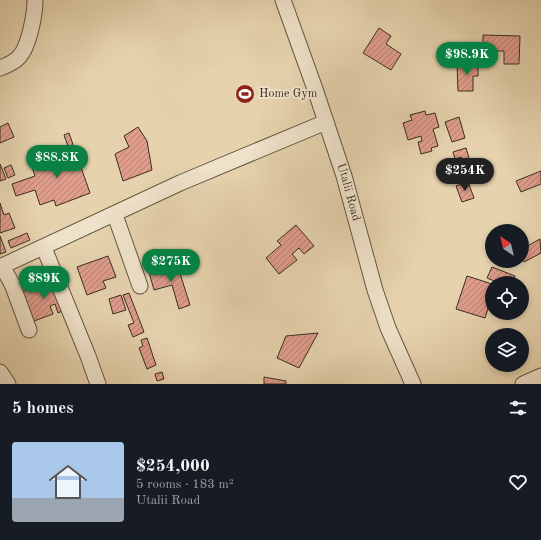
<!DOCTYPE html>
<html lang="en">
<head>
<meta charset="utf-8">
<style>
  body { margin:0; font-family:"Old Standard TT",serif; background:#242831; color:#f1f3f6; height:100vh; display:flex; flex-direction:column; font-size:15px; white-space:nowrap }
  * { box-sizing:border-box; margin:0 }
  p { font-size:13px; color:#9ea1a6 }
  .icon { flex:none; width:22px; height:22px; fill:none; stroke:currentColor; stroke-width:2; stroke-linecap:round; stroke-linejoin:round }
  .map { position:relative; height:384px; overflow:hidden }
  .drawer { display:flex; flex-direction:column; background:#171b24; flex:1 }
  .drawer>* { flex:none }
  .needle { width:26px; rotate:325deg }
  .controls { position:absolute; left:485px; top:224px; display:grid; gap:8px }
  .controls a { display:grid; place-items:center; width:44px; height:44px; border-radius:50%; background:#171b24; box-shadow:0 2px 6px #0003; font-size:20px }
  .price { position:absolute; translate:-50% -34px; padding:0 9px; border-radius:14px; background:#0b8043; color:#fff; font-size:13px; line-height:26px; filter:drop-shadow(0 1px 2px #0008) }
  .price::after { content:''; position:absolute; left:50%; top:24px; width:12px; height:9px; margin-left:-6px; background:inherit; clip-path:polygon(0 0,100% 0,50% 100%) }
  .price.current { background:#222; color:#fff }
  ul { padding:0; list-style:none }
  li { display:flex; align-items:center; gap:12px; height:100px; padding:0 12px }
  li span { display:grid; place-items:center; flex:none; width:112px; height:80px; border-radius:4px; color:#555 }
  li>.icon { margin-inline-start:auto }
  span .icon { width:48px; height:48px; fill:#fffc; stroke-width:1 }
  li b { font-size:17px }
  h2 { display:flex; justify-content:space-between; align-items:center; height:48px; padding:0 12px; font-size:17px }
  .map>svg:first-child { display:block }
  .building { fill:url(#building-hatch); stroke:#392e1e }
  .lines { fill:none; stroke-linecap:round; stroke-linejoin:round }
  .minor-casing { stroke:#645742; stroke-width:17 }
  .minor { stroke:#efe2ca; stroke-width:15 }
  .labels { text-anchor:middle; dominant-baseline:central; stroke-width:4; stroke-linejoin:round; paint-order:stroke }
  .poi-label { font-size:12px; fill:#392e1e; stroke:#efe2ca; text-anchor:start }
  .street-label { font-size:12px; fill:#392e1e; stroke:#efe2ca }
</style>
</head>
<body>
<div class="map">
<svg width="541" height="384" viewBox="0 0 541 384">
  <defs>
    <pattern id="building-hatch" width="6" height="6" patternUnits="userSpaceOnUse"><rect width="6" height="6" fill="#e09d8c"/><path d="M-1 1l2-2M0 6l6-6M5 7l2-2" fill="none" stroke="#b78072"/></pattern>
  </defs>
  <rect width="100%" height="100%" fill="#e6d3ae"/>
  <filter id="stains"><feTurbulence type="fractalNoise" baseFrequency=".005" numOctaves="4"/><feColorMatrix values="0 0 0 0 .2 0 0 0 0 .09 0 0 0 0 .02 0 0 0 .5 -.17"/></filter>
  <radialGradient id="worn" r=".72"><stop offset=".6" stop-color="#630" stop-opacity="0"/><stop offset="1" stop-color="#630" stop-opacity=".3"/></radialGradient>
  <!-- building -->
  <path class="building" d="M379,28L391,36L386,44L401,54L391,70L363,53Z
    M483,35L520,36L519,64H504V51H483Z
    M478,62V76H473V91H458L457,63Z
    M425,111L426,115L435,113L439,127L433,129L438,146L431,148L432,151L421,154L418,142L422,141L421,136L408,140L403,123L412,120L410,115Z
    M459,117L465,138L452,142L445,122Z
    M8,123L14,137L0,143V127Z
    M138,127L147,141L152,170L123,181L115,154L129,147L124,136Z
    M69,133L90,193L56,206L54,200L40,205L35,190L16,196L12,184L35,176L32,167L59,158L63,169L67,167L62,154L65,153L63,147L68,146L64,135Z
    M466,148L473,171L466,174L461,157L455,159L453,152Z
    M0,164L6,179L0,181Z
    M11,165L15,175L8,178L4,168Z
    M541,171V184L521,192L516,181Z
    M468,182L474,198L462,202L456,186Z
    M0,203L4,215L9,213L15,228L0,233Z
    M296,225L314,246L304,254L299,248L292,254L297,260L279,274L266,258L281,245L277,241Z
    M27,233L30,240L11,248L8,241Z
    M0,236L6,252L0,254Z
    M540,239L541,253L524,262L522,258V249Z
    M108,256L116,277L103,281L106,288L87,295L77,267Z
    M177,264L190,305L179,309L172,285L154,290L149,272Z
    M492,267L515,276L512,283H499L487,278Z
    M467,276L492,284V296L485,318L456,309Z
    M55,279L66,309L58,313L55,304L50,306L53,314L34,321L22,292Z
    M129,293L144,332L133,337L128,325L134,323L123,295Z
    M121,295L126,310L113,314L109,299Z
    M318,333L299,368L277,358L286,336Z
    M147,338L156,365L147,369L139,348L143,346L141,340Z
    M162,372L164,379L157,381L155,374Z
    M264,377L286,381V384H264Z"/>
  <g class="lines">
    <!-- minor casing -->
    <g class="minor-casing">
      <g id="minor">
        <path id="s1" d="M283,0L315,89L344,176L375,290L388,328L413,384"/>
        <path d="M0,68C7,65 14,63 19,57C29,47 35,14 35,0"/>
        <path d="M115,215L140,286"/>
        <path d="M44,248L88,356L98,384"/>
        <path d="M2,266L12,284L29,330"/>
        <path d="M0,267L180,183L326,122"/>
        <path d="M0,372L8,384"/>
        <path d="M523,384L541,376"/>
      </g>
    </g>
    <!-- minor -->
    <use href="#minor" class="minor"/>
  </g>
  <!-- icons -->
  <defs>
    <g id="stadium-disc" transform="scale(1)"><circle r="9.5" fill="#8f2418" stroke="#efe2ca"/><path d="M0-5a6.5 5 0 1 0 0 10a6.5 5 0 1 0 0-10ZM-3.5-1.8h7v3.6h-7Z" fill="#fff"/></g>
  </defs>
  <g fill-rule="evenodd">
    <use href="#stadium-disc" x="245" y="94"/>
  </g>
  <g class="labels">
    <!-- poi labels -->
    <g class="poi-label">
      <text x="259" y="94">Home Gym</text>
    </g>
    <!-- street labels -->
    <g class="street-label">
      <text stroke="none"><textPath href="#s1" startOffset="203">Utalii Road</textPath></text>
    </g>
  </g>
  <rect width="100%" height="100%" filter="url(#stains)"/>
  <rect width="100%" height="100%" fill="url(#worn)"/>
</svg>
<div class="controls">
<a><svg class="needle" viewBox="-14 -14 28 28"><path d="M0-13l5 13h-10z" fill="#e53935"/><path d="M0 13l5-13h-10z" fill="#9ea1a6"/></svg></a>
<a><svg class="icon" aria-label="locate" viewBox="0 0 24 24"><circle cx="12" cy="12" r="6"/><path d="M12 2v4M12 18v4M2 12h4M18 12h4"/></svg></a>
<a><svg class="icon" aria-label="layers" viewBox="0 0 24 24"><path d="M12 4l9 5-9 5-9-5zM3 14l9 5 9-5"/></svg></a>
</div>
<b class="price" style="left:467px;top:76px">$98.9K</b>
<b class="price" style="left:57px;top:179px">$88.8K</b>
<b class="price current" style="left:465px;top:192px">$254K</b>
<b class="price" style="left:171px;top:283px">$275K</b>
<b class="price" style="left:44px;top:300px">$89K</b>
</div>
<section class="drawer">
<h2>5 homes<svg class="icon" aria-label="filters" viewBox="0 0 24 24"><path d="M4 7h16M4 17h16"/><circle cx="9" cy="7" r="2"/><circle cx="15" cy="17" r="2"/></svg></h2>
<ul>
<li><span style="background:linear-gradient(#a9c7e8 70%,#9aa5b1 0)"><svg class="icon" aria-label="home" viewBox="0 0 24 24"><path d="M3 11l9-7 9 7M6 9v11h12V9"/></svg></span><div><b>$254,000</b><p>5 rooms · 183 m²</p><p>Utalii Road</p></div><svg class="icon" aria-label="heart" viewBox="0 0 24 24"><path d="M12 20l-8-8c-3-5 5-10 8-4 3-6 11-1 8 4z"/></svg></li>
</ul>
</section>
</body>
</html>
